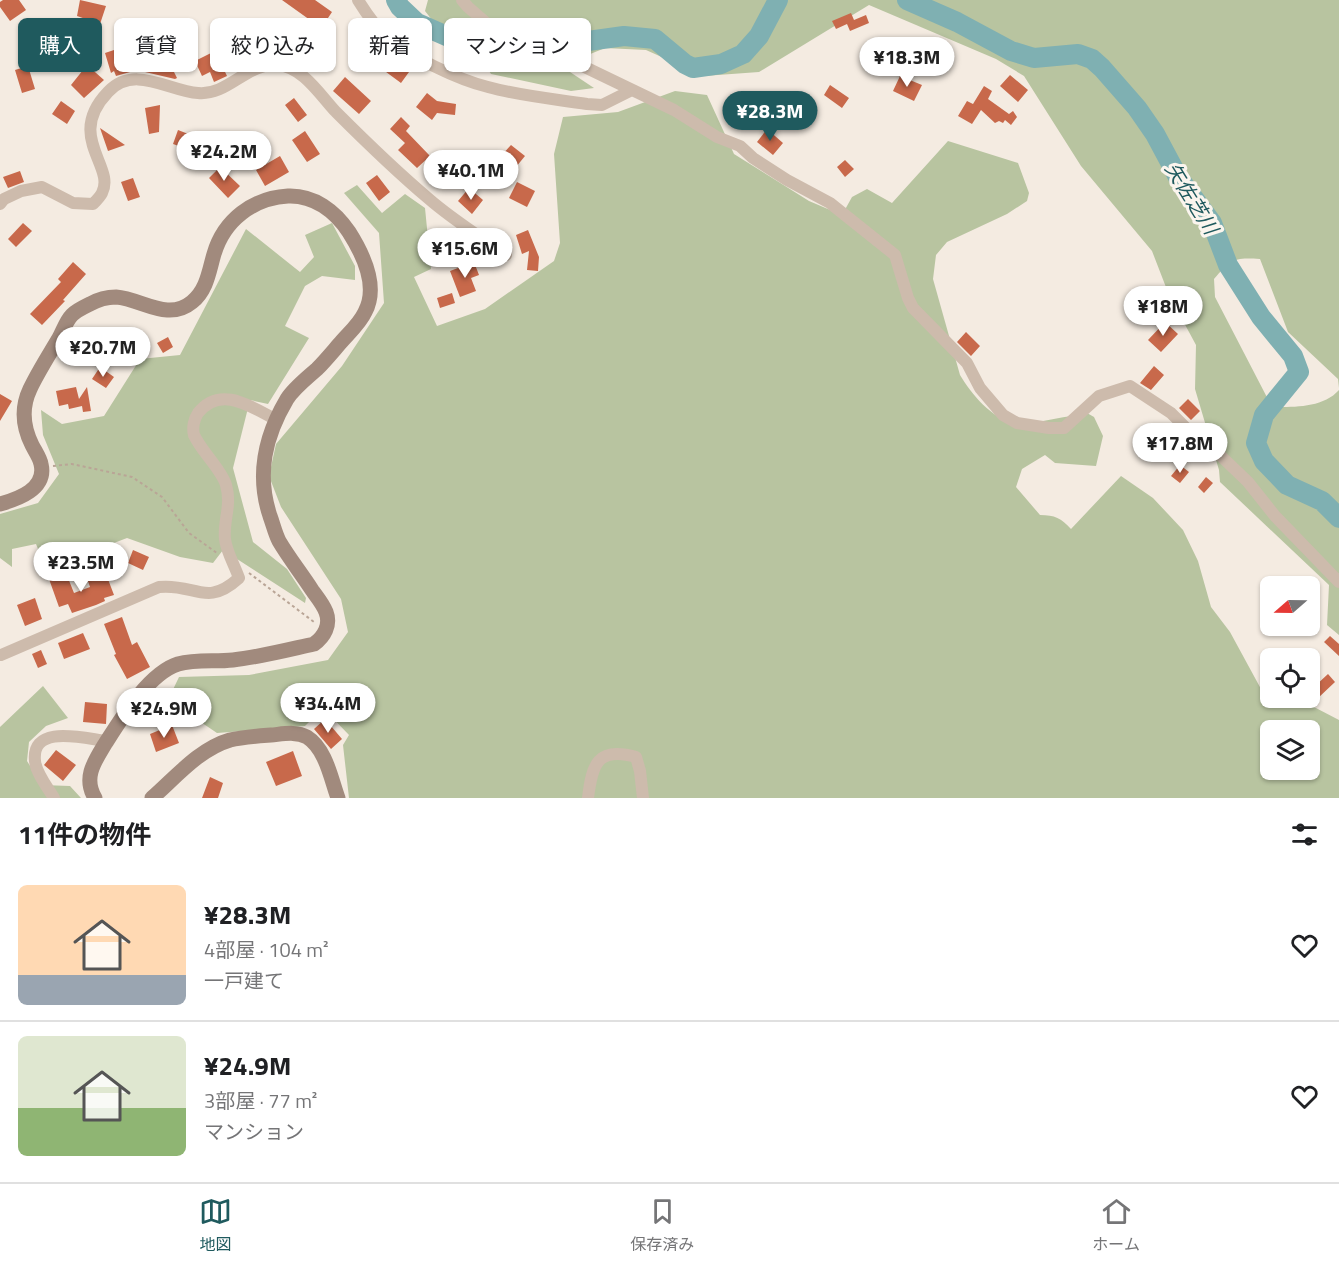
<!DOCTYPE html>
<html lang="ja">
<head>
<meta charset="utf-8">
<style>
  body { margin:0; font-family:"Titillium Web","Noto Sans JP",sans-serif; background:#f6f6f6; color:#202124; height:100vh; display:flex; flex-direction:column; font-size:22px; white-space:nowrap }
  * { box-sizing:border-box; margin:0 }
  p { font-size:20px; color:#757577 }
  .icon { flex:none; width:33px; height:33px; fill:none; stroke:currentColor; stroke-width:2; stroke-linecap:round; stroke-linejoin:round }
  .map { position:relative; height:798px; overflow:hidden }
  .side { display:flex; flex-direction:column; background:#fff; flex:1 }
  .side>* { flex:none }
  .banner { position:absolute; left:18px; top:18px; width:600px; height:54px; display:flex; gap:12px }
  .needle { width:39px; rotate:250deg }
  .buttons { position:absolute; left:1260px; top:576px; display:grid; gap:12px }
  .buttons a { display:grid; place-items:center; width:60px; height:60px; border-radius:9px; background:#fff; box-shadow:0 2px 4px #0004; font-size:30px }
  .price { position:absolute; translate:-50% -51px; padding:0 14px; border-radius:21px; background:#fff; color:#222; font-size:20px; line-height:39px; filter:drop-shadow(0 2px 3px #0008) }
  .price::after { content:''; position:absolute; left:50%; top:36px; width:18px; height:14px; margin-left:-9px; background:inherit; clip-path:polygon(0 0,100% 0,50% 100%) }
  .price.on { background:#1f5a5e; color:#fff }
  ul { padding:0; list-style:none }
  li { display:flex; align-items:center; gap:18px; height:150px; padding:0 18px }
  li+li { border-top:2px solid #e0e0e0 }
  li span { display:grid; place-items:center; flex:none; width:168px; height:120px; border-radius:9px; color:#555 }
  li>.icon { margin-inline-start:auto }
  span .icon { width:72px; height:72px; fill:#fffc; stroke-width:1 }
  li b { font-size:26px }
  h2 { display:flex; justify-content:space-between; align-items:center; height:72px; padding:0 18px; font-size:26px }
  .tag { padding:0 21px; border-radius:9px; background:#fff; box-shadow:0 2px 4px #0004; font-size:21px; line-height:54px }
  .tag.on { background:#1f5a5e; color:#fff }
  .menu { display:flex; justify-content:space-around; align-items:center; height:84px; border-top:2px solid #e0e0e0; background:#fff; font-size:16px; color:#757577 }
  .menu a { display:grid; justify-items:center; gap:3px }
  .menu .on { color:#1f5a5e }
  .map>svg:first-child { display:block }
  .green { fill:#b8c4a0; fill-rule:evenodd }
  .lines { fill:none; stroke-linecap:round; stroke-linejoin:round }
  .river { stroke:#7fb0b2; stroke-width:20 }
  .building { fill:#c8694b }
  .path { stroke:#b9a596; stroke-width:2; stroke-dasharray:3 3; stroke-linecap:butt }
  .street { stroke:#cdbbac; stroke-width:12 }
  .secondary { stroke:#a18a7d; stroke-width:15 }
  .labels { text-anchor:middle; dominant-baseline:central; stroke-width:6; stroke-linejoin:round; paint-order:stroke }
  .water-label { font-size:20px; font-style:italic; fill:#1f5a5e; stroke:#fbf5ee }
</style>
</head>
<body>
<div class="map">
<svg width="1339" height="798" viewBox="0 0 1339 798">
  <rect width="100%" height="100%" fill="#f4ebe1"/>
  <!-- green -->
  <path class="green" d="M428,0H1339V388L1338,379L1288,332L1260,259C1234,257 1231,259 1214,279L1215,297L1272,407C1294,407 1323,408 1339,390V635L1327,625L1329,585L1220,482L1219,470L1195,389L1196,345L1169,295L1152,251L1081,166L1024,76L996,59L869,5L759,72L704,76L646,50L605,48L561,66L594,88L571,91L491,74L472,44L436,25L425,11Z
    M675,91L707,95L734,154L809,201L842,215L852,197L867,189L892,203L948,141L1018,163L1029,193L1027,201L1007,214L947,242L936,255L933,279L960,375C971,394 992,418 1014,424C1022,426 1074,415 1087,413L1094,417L1103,436L1096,466L1055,463L1045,455L1022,469L1016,487L1040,515C1055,515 1061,518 1071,529L1121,476L1153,498L1183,530L1198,561L1211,607L1230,632L1261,689L1270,694V698H1278L1289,703L1314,707L1339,720V798H349L343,745L349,735L323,708L305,726L217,733L168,700L179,677L249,675L328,660L348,632L341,599L281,507L269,476L276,444L342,366L384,303L379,233L344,193L357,185L382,213L405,194L425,208L431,269L414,277L437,326L485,309L554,261L560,243L554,154L563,117L618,112ZM1270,730H1310V770H1270Z
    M332,223L355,266V280L322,276L305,286L285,326L309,338L268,404L250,400L233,468L253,542L287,569L306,598L305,603L223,550L213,563L180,557L127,538L46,569L36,544L12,549V567L0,558V514L38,503L59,474L43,435L41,410L62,424L104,416L140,359L180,355L246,229L300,272L314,257L305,235Z
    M43,686L68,718L46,726L29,742L27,761L42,785L70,786L81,798H0V727Z"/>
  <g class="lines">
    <!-- river -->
    <path class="river" d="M396,0L400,7L417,23L483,52L510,55L552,54L588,41L624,36L655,39L685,64L693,68L721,64L743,54L759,36L778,0
      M907,0L957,22L1011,51L1034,58L1078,54L1092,59L1102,68L1137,108L1155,134L1178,177L1212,223L1228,265L1261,317L1293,356L1299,372L1264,415L1256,443L1264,461L1287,485L1322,501L1339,518"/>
  </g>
  <!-- building -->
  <path class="building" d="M3,0H19L26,10L10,21L0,7V2Z
    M80,0L106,6L100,24L77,16Z
    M282,0H315L332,12L324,24L320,21L317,25Z
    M851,13L854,20L866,15L869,23L850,31L847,24L836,29L832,21Z
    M241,18L254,40L238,50L225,27Z
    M287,36L306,50L297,63L277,49Z
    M129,45L135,67L155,57L159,65L168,60L177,78L175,79L128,68L130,72L116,76L114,71L111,73L105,53Z
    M215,51L227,76L214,82L210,72L202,76L195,61Z
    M389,58L409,72L401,83L382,69Z
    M87,65L104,80L84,98L71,85Z
    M28,66L35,89L22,93L15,70Z
    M1010,75L1028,90L1018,102L1000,86Z
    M900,76L922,85L914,101L893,91Z
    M345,77L371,101L359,114L333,91Z
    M830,85L849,98L842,108L824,95Z
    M984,86L992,91L988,99L1009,114L1013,111L1017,117L1011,125L1005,120L1003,123L999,121L995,123L981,110L972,124L958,116L967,101L973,104Z
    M427,93L437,101L456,104L455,115L437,113L432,120L416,107Z
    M294,98L307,115L298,122L285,105Z
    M61,101L75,111L67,124L52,114Z
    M160,105L159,132L149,134L145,108Z
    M401,117L410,126L406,131L430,156L417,168L398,150L405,143L390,129Z
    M100,128L125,145L108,151Z
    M767,129L783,143L773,155L757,142Z
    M178,130L196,137L194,142L199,144L196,152L173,144Z
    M305,131L320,154L307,162L292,140Z
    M511,145L525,156L516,167L502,155Z
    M280,156L289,172L265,186L256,170Z
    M845,160L854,169L845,177L837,167Z
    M220,167L240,186L228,198L209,178Z
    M20,171L24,182L8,188L3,177Z
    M377,175L390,192L379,201L366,183Z
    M133,178L140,197L128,201L121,182Z
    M517,182L535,191L527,207L509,198Z
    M469,188L483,200L472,214L458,201Z
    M23,223L32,231L16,247L8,239Z
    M528,230L539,257L538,271L527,270L529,251L522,254L516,235Z
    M445,243L454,248L447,263L437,258Z
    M73,262L86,274L63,300L65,301L42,325L30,314L61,282L58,279Z
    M474,262L479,275L471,278L476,291L460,297L450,271Z
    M452,293L455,303L440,308L437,298Z
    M1165,322L1178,334L1161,352L1148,340Z
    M966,332L980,346L971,356L957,342Z
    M168,337L173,347L163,353L157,343Z
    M1154,366L1164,375L1151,390L1140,383Z
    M100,367L114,377L106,388L92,379Z
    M76,387L79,399L87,387L91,411L83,412L82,406L69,409L68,404L59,406L56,391Z
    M0,394L12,401L0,421Z
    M1188,399L1200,411L1191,420L1179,408Z
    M1180,465L1189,472L1180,483L1171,476Z
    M1206,477L1213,483L1204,493L1198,487Z
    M133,550L149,557L143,570L128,563Z
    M66,573L74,593L90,587L88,581L106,574L114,595L104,598L105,601L96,605L72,613L68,604L59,607L49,579Z
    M35,598L42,619L25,626L17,605Z
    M122,617L132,645L137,642L150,667L127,679L114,655L116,654L104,624Z
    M83,633L90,649L64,659L58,643Z
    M1330,636L1339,644V656L1324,642Z
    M41,650L47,664L38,668L32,654Z
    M1328,674L1335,682L1317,699L1315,686Z
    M85,702L107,704L106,724L83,722Z
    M325,719L342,739L331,749L314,729Z
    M172,725L179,743L156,752L150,734Z
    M56,750L76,765L63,781L44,765Z
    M293,751L302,776L276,786L266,762Z
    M210,777L223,783L218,798H202Z"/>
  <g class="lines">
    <!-- path -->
    <path class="path" d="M53,466L72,464L132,477L162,497L189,533L217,553
      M249,573L314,622"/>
    <!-- street -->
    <path class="street" d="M358,0C366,13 375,26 386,36C408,56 459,80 488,87C520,96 555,99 587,104L602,105L632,90
      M462,0L468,7L492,28L557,45L566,58L674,110L717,137L740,146L753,158L787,180L830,203L895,255L908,298L913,308L967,363L980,388L1003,415L1017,423L1049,428H1064L1099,396L1130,386L1171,413L1191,433L1222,457L1248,482L1275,516L1339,582
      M0,204L4,199L21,191L42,187L73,203L93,204C96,201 100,197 102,193C116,166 65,137 108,92C134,64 169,91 198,93C228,96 247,62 278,65C303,67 320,95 336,112C366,142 397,172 429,199C453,220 481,237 506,255
      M1,655L159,587C195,583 206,608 239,578C235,566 226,551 225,539C223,520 232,506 226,485C222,470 201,451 194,435C192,428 194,419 198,413C220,385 250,406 275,419
      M54,798C48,788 36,773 35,761C31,723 86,739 107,741
      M588,798C592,765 597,746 636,757L640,771L643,798"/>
    <!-- secondary -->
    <path class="secondary" d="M0,504C18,499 47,489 41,464C40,458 35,451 32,445C23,427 21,408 30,389C38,372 49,355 59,338C63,331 66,321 72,315C77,310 84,307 90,304C97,300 107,297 116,297C142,299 168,322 192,302C207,290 209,271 214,254C224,220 253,198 288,196C314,195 335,211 349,232C363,254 379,286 365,312C360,323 350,332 342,341C334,350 326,360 317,369C307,378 294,388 287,399C265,436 256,474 270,516C273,524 275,533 279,541C289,558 301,573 312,590C317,597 323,604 326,612C331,625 324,637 314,644C287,650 260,657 233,660C215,662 196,659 178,664C149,673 121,719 105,744C94,762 83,778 95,798
      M152,798C175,778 199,749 230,740C242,737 258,736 271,735C283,734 296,731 307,737C326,749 331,779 338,798"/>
  </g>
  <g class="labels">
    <!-- water labels -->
    <g class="water-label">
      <text transform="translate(1192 198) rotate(58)">矢佐芝川</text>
    </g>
  </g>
</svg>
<div class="buttons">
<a><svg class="needle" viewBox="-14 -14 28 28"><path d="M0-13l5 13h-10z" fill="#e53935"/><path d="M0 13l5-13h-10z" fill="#757577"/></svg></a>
<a><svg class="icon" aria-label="locate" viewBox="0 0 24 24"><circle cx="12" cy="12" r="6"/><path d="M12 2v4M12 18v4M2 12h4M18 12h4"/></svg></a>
<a><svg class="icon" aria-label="layers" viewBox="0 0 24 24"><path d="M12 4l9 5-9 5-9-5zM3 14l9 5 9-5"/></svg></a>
</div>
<b class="price" style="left:907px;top:88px">¥18.3M</b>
<b class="price on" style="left:770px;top:142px">¥28.3M</b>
<b class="price" style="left:224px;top:182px">¥24.2M</b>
<b class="price" style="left:471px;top:201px">¥40.1M</b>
<b class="price" style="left:465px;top:279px">¥15.6M</b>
<b class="price" style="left:1163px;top:337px">¥18M</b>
<b class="price" style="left:103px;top:378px">¥20.7M</b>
<b class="price" style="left:1180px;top:474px">¥17.8M</b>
<b class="price" style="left:81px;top:593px">¥23.5M</b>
<b class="price" style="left:328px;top:734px">¥34.4M</b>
<b class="price" style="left:164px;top:739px">¥24.9M</b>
<div class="banner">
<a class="tag on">購入</a>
<a class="tag">賃貸</a>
<a class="tag">絞り込み</a>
<a class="tag">新着</a>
<a class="tag">マンション</a>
</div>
</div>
<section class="side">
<h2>11件の物件<svg class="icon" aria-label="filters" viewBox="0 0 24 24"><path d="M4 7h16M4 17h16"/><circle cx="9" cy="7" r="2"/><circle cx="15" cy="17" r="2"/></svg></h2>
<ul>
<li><span style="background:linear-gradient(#ffd9b3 75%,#9aa5b1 0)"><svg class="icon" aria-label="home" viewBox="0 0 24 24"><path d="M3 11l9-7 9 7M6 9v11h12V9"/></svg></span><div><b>¥28.3M</b><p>4部屋 · 104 m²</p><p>一戸建て</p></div><svg class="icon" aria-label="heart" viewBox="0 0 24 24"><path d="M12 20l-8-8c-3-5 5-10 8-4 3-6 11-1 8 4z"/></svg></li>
<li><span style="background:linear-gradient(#dfe7d0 60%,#8fb573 0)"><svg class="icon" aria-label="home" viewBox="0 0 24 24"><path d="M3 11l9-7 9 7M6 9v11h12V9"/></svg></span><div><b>¥24.9M</b><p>3部屋 · 77 m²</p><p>マンション</p></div><svg class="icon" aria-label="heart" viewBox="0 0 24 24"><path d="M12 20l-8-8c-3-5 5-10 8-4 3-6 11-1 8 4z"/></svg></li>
</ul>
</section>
<nav class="menu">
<a class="on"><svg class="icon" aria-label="map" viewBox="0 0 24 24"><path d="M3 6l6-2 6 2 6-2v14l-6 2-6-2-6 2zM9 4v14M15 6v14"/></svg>地図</a>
<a><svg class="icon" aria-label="saved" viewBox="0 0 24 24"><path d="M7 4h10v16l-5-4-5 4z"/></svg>保存済み</a>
<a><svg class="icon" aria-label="home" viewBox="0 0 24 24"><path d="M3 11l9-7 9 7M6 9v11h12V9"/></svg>ホーム</a>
</nav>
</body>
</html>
